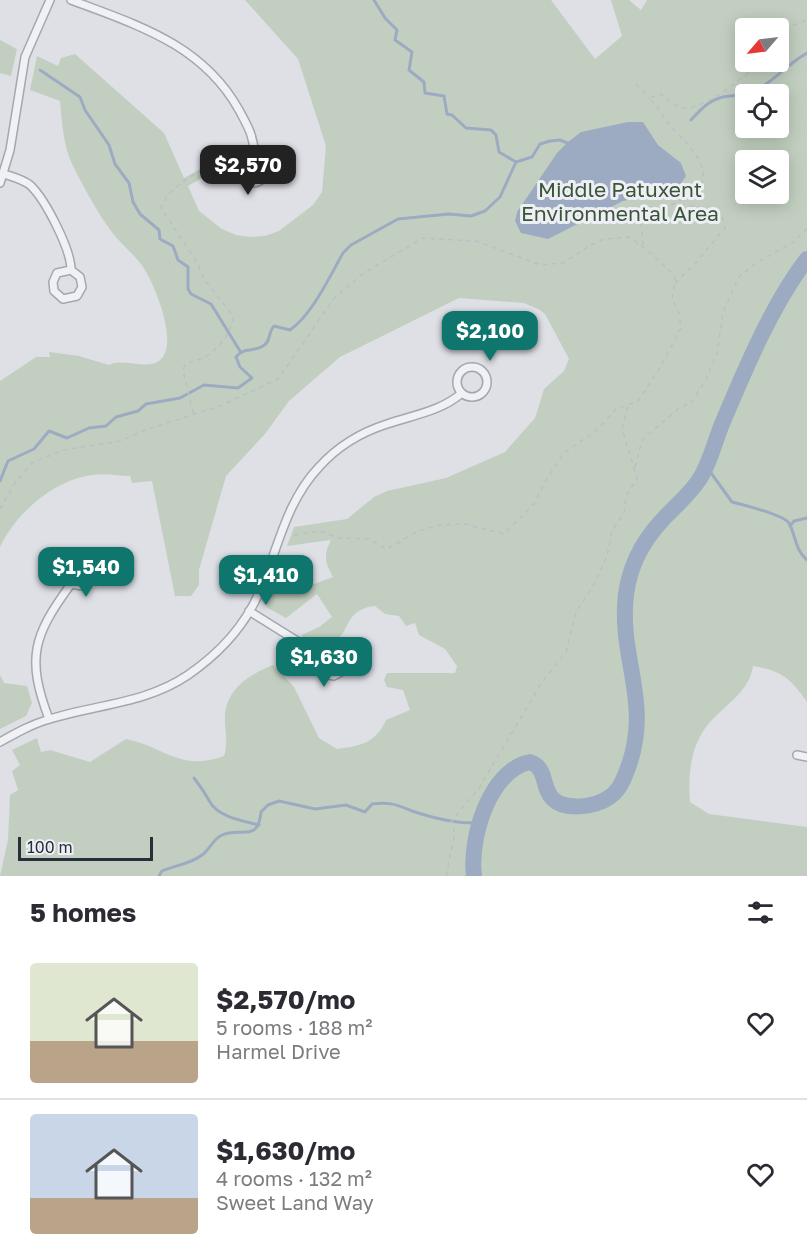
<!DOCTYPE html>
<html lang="en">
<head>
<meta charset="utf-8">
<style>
  body { margin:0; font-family:"Golos Text",sans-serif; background:#f2f2f3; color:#2b2b33; height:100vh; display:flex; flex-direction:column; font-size:22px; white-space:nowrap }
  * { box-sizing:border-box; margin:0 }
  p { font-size:20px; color:#7c7c81 }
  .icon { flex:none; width:33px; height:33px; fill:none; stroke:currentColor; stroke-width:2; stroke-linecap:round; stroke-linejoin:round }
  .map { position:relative; height:876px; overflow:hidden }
  .panel { display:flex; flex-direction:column; background:#fff; flex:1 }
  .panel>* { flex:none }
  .needle { width:39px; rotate:242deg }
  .controls { position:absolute; left:735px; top:18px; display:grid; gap:12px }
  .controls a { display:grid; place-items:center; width:54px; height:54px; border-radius:6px; background:#fff; box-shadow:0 3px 15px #0003; font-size:30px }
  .scale { position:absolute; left:18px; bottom:15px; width:135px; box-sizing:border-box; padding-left:6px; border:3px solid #292e3b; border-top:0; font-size:16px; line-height:21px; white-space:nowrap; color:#292e3b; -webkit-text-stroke:4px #edeff4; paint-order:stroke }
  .price { position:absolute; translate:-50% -51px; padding:0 14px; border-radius:12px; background:#0f766e; color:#fff; font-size:20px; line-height:39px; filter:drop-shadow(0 2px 3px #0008) }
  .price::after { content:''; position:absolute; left:50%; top:36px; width:18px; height:14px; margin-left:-9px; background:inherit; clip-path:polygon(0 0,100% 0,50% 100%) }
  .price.on { background:#222; color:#fff }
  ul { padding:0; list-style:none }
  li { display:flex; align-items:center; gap:18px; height:150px; padding:0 30px }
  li+li { border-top:2px solid #e1e1e2 }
  li span { display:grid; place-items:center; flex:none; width:168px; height:120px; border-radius:6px; color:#555 }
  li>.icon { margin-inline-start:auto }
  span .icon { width:72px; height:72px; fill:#fffc; stroke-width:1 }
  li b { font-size:26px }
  h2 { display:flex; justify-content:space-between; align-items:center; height:72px; padding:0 30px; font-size:26px }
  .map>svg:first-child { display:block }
  .green { fill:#c2cfc0; fill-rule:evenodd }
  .water { fill:#9dabc2 }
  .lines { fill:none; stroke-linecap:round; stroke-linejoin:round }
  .stream { stroke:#9dabc2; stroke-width:3 }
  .river { stroke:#9dabc2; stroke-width:16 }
  .street-casing { stroke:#a4a7af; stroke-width:10 }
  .path { stroke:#bcbec5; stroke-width:1.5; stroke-dasharray:4.5 4.5; stroke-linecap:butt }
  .street { stroke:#f0f1f5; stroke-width:7 }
  .labels { text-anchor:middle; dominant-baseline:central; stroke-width:6; stroke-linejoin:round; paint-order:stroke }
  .park-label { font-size:21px; fill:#3a5538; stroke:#edeff4 }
</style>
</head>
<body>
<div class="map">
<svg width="807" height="876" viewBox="0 0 807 876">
  <rect width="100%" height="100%" fill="#dee0e6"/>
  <!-- green -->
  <path class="green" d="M245,0H551L595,59L622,36L611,0H629L641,10L647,0H807V702C791,679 782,671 753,666C749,694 722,706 706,727C690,749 688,776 690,802L709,814L807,827V876H0L8,840L10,795L18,790L12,771L20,765L12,750L37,738L41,752L50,750L90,762L126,739C165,747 180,772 224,756C229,739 224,730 225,714C228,687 251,674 273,665L294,687L319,738L337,749C360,746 376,743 386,720L410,710L403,690L387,687L384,680L387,673H455L457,666L445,649L419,635L415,623L406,626L399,616L385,614L375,606C338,610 355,642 321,645C314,645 309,646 303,641L302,635L319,627L332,617L317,594L286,618L268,608L261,600L266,578L301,575L311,585L333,577C325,562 323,556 331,540L287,546L294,527L347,519L374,497L387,491L446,478L505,452L535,418L544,389L564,371L569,359L545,314L538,309L524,303L459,298L340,357L289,401L265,434L226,476L199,570V585L191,596H175L152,481L132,483L130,476C118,476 104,473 92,475C54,480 16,513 0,547V381L36,357H50L49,352L79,356L109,365C124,357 148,372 161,359C178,343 156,288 145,270C136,255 121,245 111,231C97,212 83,186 72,164C63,144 62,122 60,101L30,90L37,56L58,66L61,58L75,54L164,133L184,178L238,148L228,163L188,186L199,211L222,229L236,235L250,237L265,236L279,231L313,205L322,192L326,146L298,59ZM746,28H778V62H746ZM746,94H778V128H746ZM746,160H778V194H746Z
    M0,40L17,49L11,76L0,73Z
    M0,675L4,683L27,686L32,703L26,716L0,729Z"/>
  <!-- water -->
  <path class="water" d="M628,122H643L658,145L681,163L686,176L679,186L663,193L623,201L548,239L521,233L515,221L517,212L557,153L568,142L581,132Z"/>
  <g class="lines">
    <!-- stream -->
    <path class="stream" d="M374,0L385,18L397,30L395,40L412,52L409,70L424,82L425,93L444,96L447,114L452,115L466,128L491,130L496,135L499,152L516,162
      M40,70L80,97L85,110L109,145L115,164L129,183L133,202L140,214L159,230L160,239L173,246L178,260L188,267V289L191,294L211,304L240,351
      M691,120C702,108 712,97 730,96C738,95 745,95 753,92C774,82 787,64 807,53
      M706,466L732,502C744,505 783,515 789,523C796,536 795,550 807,560
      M0,481L8,461L34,449L49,431L67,438L89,428L106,426L116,417L138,411L146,404L180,398L204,385L238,388L252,378L240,367L236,357C244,347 253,352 263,346C271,342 268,332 274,326L290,330C312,315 330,276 343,253L351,245L398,219L449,214L471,216L485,211L500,197L516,162L532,157L540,144L550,141L560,140L570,144
      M790,526L794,521L807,518
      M194,778C201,787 205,793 210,802C218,817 244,821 259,825
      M159,876L162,871C175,865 191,864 202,855C210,849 213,839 222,835C240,826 258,844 261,812L268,805L279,801L315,809L346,805L365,812L372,804C395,801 399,807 418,813C437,819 458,824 479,823"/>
    <!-- river -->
    <path class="river" d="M474,876C469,840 489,770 530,762C548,768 541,788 553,799C565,811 595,807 608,798C618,792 622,783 626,773C654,704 618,660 626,594C631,559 647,534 673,509C683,499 695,488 702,475C711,459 715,441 722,424C744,372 772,304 807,259"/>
    <!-- street casing -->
    <g class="street-casing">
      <path id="street" d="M71,0C137,25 202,44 239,110C247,125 254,136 254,153
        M237 168a15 15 0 1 1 30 0a15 15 0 1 1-30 0Z
        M4,174C13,177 22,179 30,185C45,199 71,249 71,270L57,273L53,282L54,291L63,299L77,296L82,287L80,277L71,270
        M0,183L10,150L25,57L50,0
        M457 382a15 15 0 1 1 30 0a15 15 0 1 1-30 0Z
        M249,611L318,654L316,665L323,674L334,676L343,671L346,656L339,648L325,647L318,654
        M49,719C26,658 33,636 71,584L82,586L91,580L93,565L86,558L75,556L67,562L64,575L71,584
        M0,742C16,733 32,724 50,719C97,704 145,704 188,675C217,655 244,627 259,593C278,550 285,503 319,467C337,447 362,432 387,424C414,415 441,411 462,393
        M797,755L807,757"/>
    </g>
    <!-- path -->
    <path class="path" d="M778,35L791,26L807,20
      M636,84L649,98
      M643,245L640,215C655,211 701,197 703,179C706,160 684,140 672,128C663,119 659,107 649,98L661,94C668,100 675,108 685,108C707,108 745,76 761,62
      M675,283L694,265L725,228L722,216L699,207L676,204
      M193,413L183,370L185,365C191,360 197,361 203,358C216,352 234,331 233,316L204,279L197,262L161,208C169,183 206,169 227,156L239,160
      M635,467L642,440L678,409L692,402L705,381L717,354L723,312L739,277L756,263L794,242L807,228
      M0,509L14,484L32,463L63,450L121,441L145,430L220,406L278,379L335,297L364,273L423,238L476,241L541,265L563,263L591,245L604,239L629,237L646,249L673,274L675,279L672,299L679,313L681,328L661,366L638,401L616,409L597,430L564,453L546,480L534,504L504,534L465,524L440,525L418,531L387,549L369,539L339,538L320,531L290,536
      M446,876L455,833L451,822L479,788L542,682L566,652L576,612L595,583L607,556L612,531L624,513L626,496L637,478L622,429L628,406"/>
    <!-- street -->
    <use href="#street" class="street"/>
  </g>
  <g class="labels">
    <!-- park labels -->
    <g class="park-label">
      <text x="620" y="189">Middle Patuxent<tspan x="620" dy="24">Environmental Area</tspan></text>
    </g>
  </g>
</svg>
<div class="controls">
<a><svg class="needle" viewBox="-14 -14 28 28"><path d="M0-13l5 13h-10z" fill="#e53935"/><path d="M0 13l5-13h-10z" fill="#7c7c81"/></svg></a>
<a><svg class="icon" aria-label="locate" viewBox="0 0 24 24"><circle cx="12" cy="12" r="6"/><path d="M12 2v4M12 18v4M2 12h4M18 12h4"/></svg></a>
<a><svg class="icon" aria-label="layers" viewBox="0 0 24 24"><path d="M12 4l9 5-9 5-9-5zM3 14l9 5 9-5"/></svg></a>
</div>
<div class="scale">100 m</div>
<b class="price on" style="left:248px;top:196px">$2,570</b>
<b class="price" style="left:490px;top:362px">$2,100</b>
<b class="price" style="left:86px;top:598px">$1,540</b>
<b class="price" style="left:266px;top:606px">$1,410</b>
<b class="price" style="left:324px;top:688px">$1,630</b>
</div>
<section class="panel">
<h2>5 homes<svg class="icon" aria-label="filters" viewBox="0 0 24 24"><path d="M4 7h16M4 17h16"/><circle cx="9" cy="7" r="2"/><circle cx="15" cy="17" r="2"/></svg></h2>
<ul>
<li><span style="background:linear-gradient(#dfe7d0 65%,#b9a48a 0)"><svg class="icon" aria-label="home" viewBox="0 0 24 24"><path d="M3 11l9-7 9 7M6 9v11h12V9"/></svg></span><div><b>$2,570/mo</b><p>5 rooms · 188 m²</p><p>Harmel Drive</p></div><svg class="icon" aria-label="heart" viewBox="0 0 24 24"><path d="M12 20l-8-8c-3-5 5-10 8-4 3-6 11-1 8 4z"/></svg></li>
<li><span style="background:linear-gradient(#c9d6e8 70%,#b9a48a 0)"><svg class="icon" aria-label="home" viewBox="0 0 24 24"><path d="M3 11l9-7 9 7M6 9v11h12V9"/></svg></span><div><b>$1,630/mo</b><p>4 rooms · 132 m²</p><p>Sweet Land Way</p></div><svg class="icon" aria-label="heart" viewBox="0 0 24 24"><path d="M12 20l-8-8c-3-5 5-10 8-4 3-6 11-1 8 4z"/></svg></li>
</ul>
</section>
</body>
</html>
